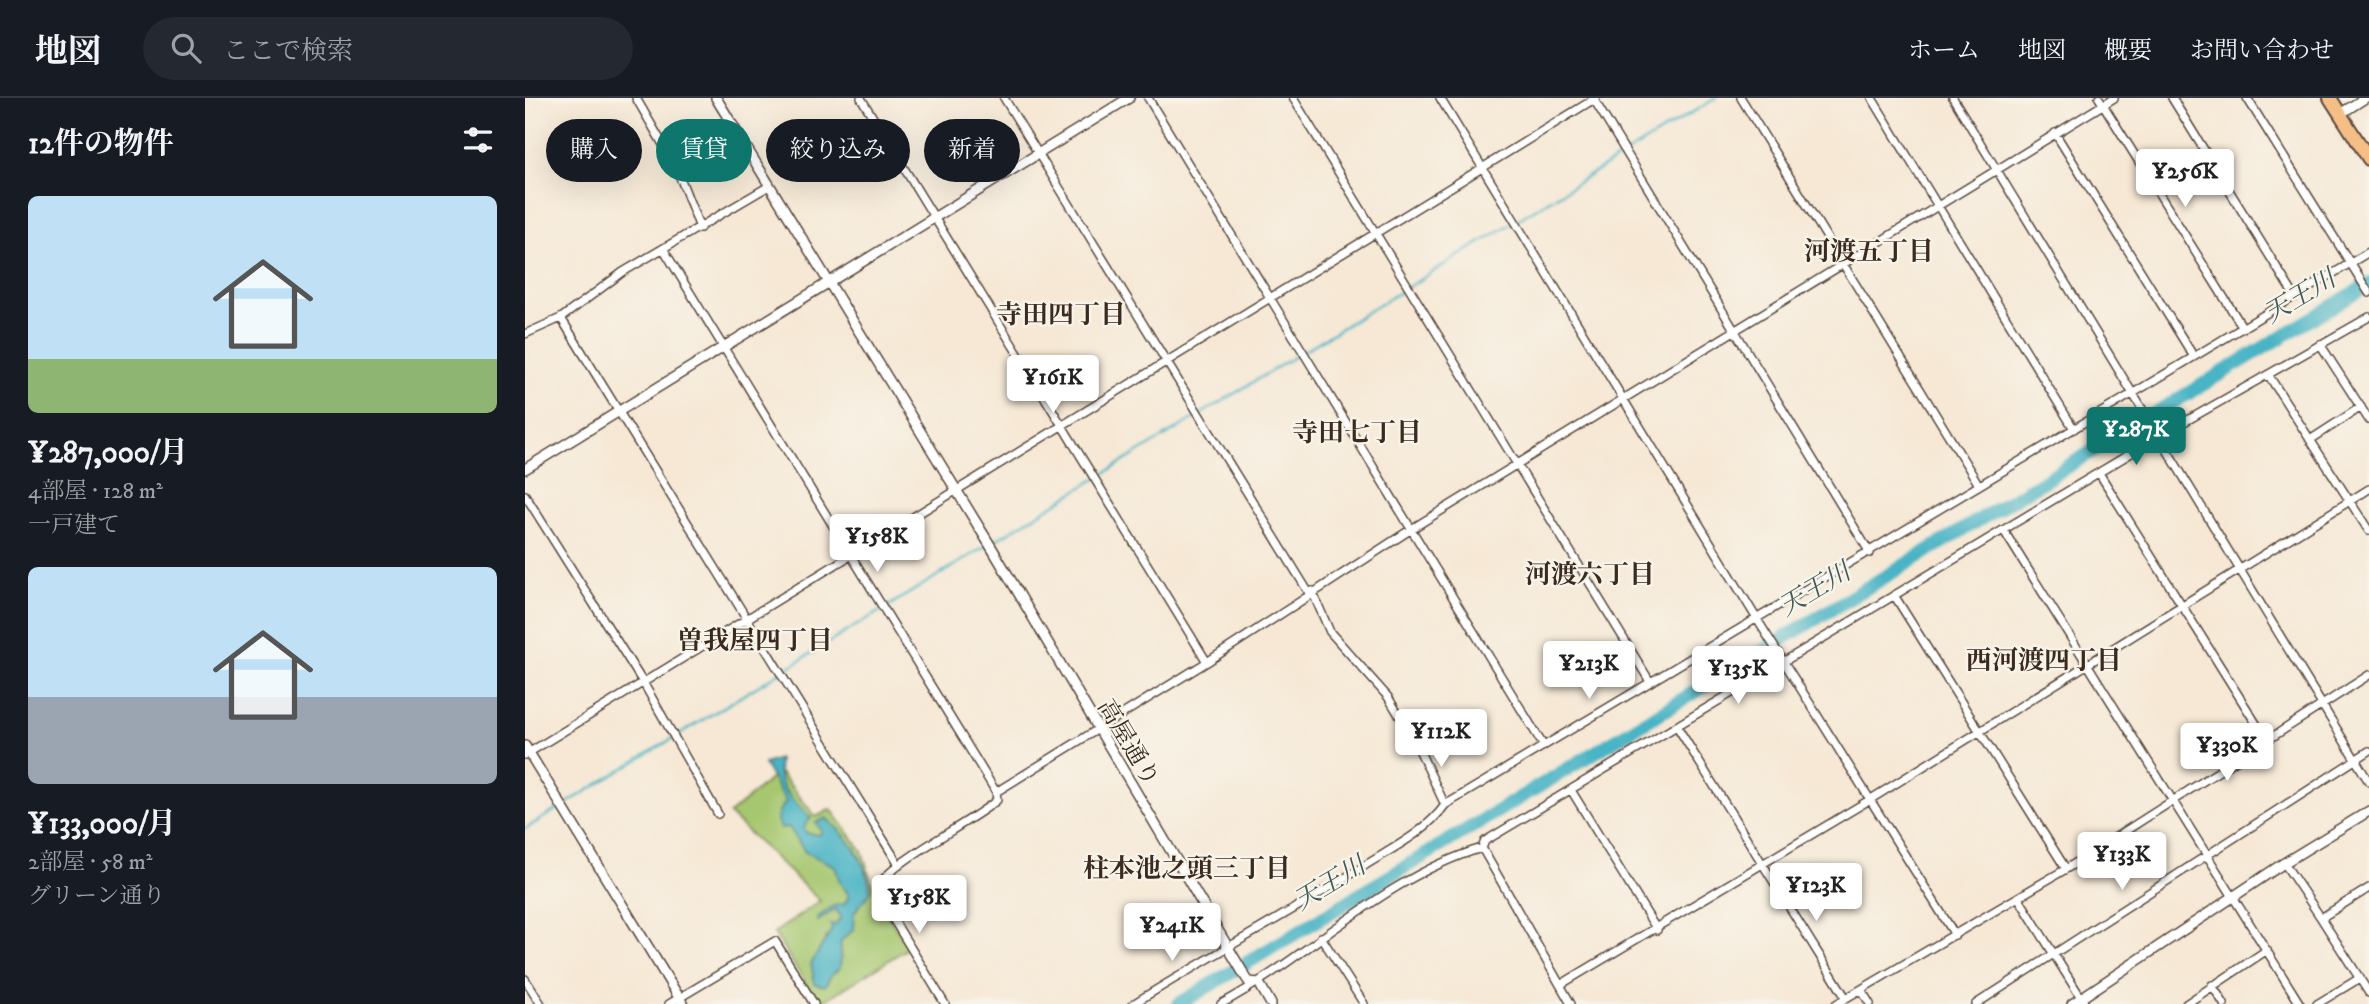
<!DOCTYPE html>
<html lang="ja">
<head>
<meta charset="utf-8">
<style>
  body { margin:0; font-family:"IM FELL DW Pica","Noto Serif JP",serif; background:#242831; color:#f1f3f6; height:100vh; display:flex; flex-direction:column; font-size:26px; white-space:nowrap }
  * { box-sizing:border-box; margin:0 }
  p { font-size:23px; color:#9ea1a6 }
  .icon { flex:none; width:38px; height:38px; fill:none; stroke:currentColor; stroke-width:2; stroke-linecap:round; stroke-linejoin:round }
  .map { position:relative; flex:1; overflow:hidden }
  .panel { display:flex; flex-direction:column; background:#171b24; width:525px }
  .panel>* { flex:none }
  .guide { position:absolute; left:21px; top:21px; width:665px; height:63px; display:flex; gap:14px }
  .price { position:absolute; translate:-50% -60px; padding:0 16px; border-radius:7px; background:#fff; color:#222; font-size:23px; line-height:46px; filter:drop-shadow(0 2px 4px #0008) }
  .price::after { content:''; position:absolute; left:50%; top:42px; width:21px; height:16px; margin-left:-10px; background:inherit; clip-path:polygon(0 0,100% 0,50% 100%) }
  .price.current { background:#0f766e; color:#fff }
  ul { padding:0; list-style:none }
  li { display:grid; align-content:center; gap:14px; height:371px; padding:0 28px }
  li span { display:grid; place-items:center; height:217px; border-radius:10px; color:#555 }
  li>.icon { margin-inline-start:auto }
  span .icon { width:126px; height:126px; fill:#fffc; stroke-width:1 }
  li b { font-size:30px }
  h2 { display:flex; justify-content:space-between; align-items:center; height:84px; padding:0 28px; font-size:30px }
  .tag { padding:0 24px; border-radius:32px; background:#171b24; box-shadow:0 7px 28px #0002; font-size:24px; line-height:63px }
  .tag.current { background:#0f766e; color:#fff }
  header { display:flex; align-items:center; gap:42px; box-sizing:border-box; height:98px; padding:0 35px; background:#171b24; border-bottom:2px solid #363941 }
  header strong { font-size:33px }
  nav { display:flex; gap:38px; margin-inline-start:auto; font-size:24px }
  .search { width:490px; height:63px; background:#242831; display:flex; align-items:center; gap:18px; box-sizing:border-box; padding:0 24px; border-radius:38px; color:#9ea1a6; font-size:26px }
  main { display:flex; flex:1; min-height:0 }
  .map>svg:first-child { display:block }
  .green { fill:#a6c76f; stroke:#707846; stroke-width:2 }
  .water { fill:#48b4c5; stroke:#426f72; stroke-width:2 }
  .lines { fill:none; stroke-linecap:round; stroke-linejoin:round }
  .stream { stroke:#48b4c5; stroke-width:2.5 }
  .river { stroke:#48b4c5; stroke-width:14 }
  .minor-casing { stroke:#574639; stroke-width:10 }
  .tertiary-casing { stroke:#574639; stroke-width:12 }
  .primary-casing { stroke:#574639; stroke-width:16 }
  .minor { stroke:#fff; stroke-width:7 }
  .tertiary { stroke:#fff; stroke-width:9 }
  .primary { stroke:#f6be87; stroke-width:12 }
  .labels { text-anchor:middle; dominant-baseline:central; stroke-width:5; stroke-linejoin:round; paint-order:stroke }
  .street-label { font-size:24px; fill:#3b2a1e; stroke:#f7f3e8 }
  .neighbourhood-label { font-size:26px; font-weight:bold; fill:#3b2a1e; stroke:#f7f3e8 }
  .water-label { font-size:26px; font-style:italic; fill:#405a58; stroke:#f7f3e8 }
</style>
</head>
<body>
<header>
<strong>地図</strong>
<div class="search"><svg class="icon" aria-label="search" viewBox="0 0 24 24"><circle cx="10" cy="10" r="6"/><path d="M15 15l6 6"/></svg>ここで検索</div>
<nav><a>ホーム</a><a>地図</a><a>概要</a><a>お問い合わせ</a></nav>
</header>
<main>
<section class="panel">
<h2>12件の物件<svg class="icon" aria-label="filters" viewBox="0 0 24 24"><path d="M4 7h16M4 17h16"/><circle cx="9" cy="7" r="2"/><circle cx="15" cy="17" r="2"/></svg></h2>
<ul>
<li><span style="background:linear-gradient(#bfe0f5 75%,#8fb573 0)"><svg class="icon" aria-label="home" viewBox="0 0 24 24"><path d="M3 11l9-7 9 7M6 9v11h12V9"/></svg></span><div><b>¥287,000/月</b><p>4部屋 · 128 m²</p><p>一戸建て</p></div></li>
<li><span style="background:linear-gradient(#bfe0f5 60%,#9aa5b1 0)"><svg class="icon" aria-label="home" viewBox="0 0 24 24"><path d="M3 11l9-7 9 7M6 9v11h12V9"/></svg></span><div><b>¥133,000/月</b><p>2部屋 · 58 m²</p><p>グリーン通り</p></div></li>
</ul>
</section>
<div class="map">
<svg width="1844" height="906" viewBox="0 0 1844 906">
  <rect width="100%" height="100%" fill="#f7f3e8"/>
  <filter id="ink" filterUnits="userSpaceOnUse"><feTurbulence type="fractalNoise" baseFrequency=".0143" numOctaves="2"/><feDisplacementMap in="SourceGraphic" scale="14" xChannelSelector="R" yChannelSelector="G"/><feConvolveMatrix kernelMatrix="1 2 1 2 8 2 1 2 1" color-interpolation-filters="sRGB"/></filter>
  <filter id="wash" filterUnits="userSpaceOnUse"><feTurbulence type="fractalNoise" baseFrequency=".00686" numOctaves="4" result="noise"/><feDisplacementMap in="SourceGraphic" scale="28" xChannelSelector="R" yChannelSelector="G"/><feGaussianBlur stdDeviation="1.57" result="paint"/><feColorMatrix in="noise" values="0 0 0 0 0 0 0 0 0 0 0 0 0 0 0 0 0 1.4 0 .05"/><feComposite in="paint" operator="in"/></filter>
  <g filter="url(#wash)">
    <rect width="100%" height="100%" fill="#f6e8d5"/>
    <!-- green -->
    <path class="green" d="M254,674L291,719L306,711L337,753L351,797L383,850L294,906L249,835L295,803L204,716Z"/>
    <!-- water -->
    <path class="water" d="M254,661C249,689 268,702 286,720L279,729L281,735L295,737L297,733L291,725L301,720C326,741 340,761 346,793L329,815L328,832L316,843L315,870L307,876L300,888L290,886L286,866L307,831L305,826L311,827L316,819L311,811L293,823L292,820L308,808L320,806L324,797L315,785L310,768L280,754L264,729L256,730C248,720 254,713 261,704L239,666Z"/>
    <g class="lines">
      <!-- stream -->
      <path class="stream" d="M0,731L1191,0"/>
      <!-- river -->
      <path class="river" d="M654,906L1844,186"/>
    </g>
  </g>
  <g filter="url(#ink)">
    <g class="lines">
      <!-- minor casing -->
      <g class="minor-casing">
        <path id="minor" d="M111,0L151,69L175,130
          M336,0L682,564
          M479,0L784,495
          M623,0L1018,647
          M768,0L1124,582
          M915,0L1235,526L1430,837
          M1068,0L1345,455
          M1216,0L1454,387
          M1347,0L1549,331
          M1428,0L1844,684
          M1574,0L1718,230
          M1647,0L1770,199
          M1722,0L1844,195
          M1530,35L1669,259
          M139,152L471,694L472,702C446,725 359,766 351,793L420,906
          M36,220L374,767
          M0,236L36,220L98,174L244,88
          M1795,246L1844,322
          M1744,278L1844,433
          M1785,342L1836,309
          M1574,375L1742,643
          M0,397L119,586L193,716
          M1479,433L1775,906
          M787,493L805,534L863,599L891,645L920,707
          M1369,497L1541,771
          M1153,630L1321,900
          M0,657L1071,0
          M1046,692L1132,832
          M471,694L682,564L888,430L1589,0
          M957,750L1046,906
          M1759,765L1796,820
          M1844,790L1796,820L1844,895
          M1493,799L1560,906
          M796,839L839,906
          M0,881L16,906
          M1035,887L1346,701L1844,391
          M1687,887L1699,906
          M1337,893L1345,906
          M144,906L250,843L289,906
          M608,906C684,859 763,816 839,768C866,751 901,734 920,707L1844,154
          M696,906C785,858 859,779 957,750L960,743L1633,339L1844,219
          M1311,906L1541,771L1844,577
          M1451,906L1844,653
          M1661,906L1742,852
          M1792,906L1835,880"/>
      </g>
      <!-- tertiary casing -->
      <g class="tertiary-casing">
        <path id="tertiary" d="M191,0L468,452L720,878L724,884L734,885L746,906
          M1815,16L1840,0
          M0,371L604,0
          M0,648L158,906
          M1547,906L1759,765L1844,713"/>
      </g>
      <!-- primary casing -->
      <g class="primary-casing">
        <path id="primary" d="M1805,0L1844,61"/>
      </g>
      <!-- minor -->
      <use href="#minor" class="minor"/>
      <!-- tertiary -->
      <use href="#tertiary" class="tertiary"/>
      <!-- primary -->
      <use href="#primary" class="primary"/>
    </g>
  </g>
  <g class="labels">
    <!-- street labels -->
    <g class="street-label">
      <text transform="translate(603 645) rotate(59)">高屋通り</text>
    </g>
    <!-- neighbourhood labels -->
    <g class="neighbourhood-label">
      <text x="1344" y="154">河渡五丁目</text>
      <text x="536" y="217">寺田四丁目</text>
      <text x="832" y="335">寺田七丁目</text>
      <text x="1065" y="477">河渡六丁目</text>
      <text x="230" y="543">曽我屋四丁目</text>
      <text x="1519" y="563">西河渡四丁目</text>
      <text x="662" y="771">柱本池之頭三丁目</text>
    </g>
    <!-- water labels -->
    <g class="water-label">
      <text transform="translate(1775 199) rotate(-31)">天王川</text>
      <text transform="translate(1290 492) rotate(-31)">天王川</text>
      <text transform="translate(805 786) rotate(-31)">天王川</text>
    </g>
  </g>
</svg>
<b class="price" style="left:1660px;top:111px">¥256K</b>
<b class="price" style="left:528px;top:317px">¥161K</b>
<b class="price current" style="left:1611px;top:369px">¥287K</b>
<b class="price" style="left:352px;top:476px">¥158K</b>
<b class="price" style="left:1064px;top:603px">¥213K</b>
<b class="price" style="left:1213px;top:608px">¥135K</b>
<b class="price" style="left:916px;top:671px">¥112K</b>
<b class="price" style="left:1702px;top:685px">¥330K</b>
<b class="price" style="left:1597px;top:794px">¥133K</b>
<b class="price" style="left:1291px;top:825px">¥123K</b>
<b class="price" style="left:394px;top:837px">¥158K</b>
<b class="price" style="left:647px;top:865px">¥241K</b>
<div class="guide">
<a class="tag">購入</a>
<a class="tag current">賃貸</a>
<a class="tag">絞り込み</a>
<a class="tag">新着</a>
</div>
</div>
</main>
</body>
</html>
